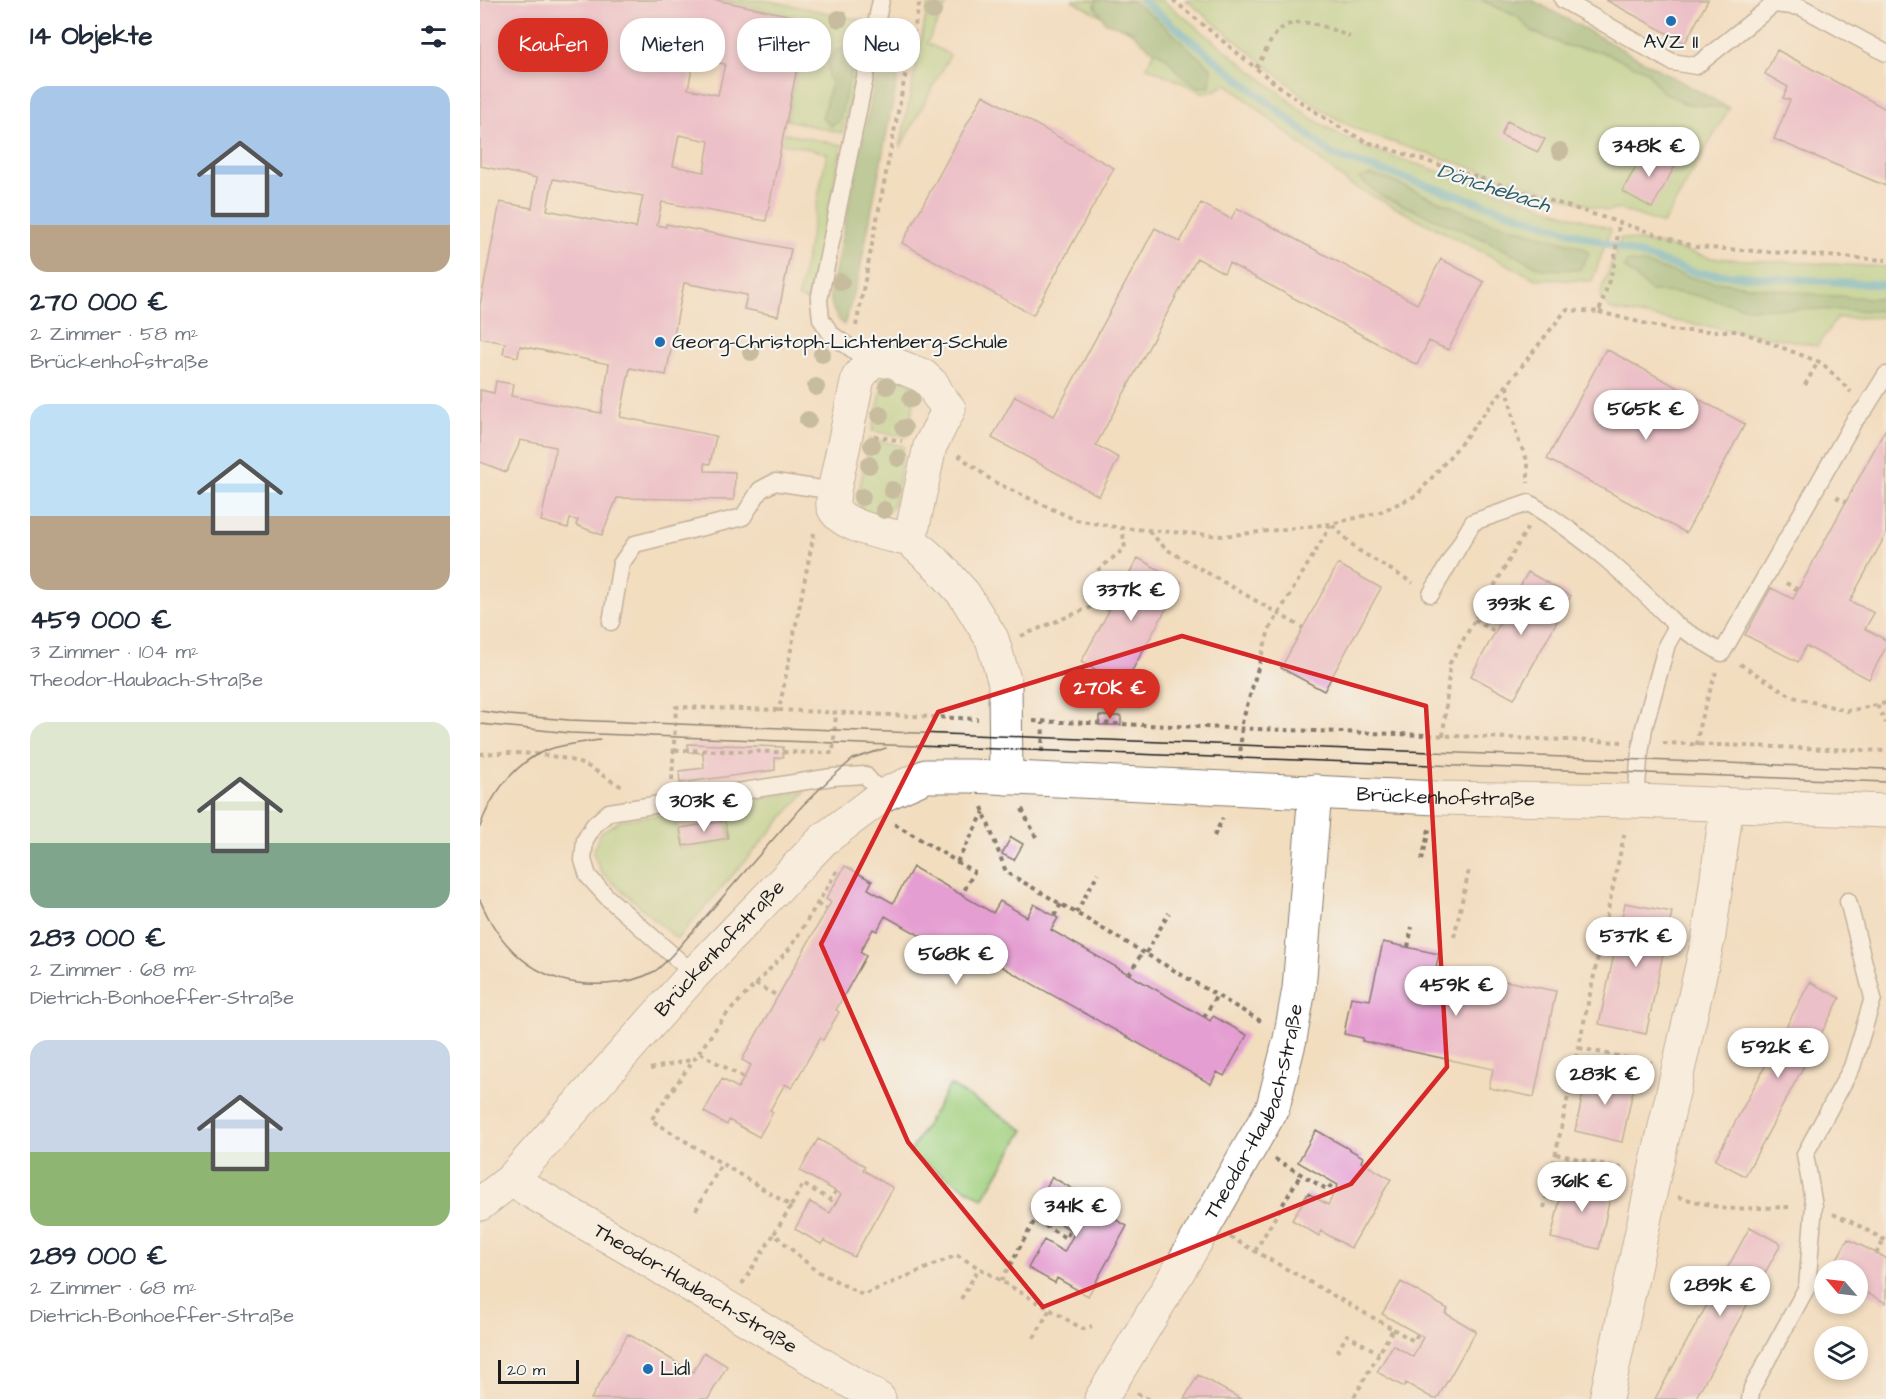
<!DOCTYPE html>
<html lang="de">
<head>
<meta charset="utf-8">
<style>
  body { margin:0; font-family:"Architects Daughter",sans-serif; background:#f2f2f3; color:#1f2937; height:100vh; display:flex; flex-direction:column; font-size:22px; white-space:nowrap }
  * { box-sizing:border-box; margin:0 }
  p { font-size:20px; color:#747a83 }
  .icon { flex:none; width:33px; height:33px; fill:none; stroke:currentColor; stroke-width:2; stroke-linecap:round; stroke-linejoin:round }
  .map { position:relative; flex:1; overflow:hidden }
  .sheet { display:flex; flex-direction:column; background:#fff; width:480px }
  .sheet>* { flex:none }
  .banner { position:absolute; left:18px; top:18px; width:570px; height:54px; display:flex; gap:12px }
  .needle { width:39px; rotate:298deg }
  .controls { position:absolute; left:1334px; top:1260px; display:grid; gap:12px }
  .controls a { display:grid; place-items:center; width:54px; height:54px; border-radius:50%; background:#fff; box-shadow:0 3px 9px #0003; font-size:30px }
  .scale { position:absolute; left:18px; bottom:15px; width:81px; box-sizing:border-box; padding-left:6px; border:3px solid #1c1c1c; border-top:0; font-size:16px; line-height:21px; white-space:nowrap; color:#1c1c1c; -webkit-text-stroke:4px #f6f6f2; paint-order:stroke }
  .price { position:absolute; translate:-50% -51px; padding:0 14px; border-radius:21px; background:#fff; color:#222; font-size:20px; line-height:39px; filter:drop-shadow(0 2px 3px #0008) }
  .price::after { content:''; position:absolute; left:50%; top:36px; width:18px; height:14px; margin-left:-9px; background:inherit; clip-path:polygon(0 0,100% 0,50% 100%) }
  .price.on { background:#d93025; color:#fff }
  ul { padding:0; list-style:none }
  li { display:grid; align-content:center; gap:12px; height:318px; padding:0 30px }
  li span { display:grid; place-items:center; height:186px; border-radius:18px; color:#555 }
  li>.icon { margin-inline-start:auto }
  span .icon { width:108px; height:108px; fill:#fffc; stroke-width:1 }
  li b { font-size:26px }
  h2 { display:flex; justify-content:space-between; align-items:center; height:72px; padding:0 30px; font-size:26px }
  .pill { padding:0 21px; border-radius:24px; background:#fff; box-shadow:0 3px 9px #0003; font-size:21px; line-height:54px }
  .pill.on { background:#d93025; color:#fff }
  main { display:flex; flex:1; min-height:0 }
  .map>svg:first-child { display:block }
  .green { fill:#a1d07e; stroke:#5e764d; stroke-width:1.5 }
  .forest { fill:#80b26d; stroke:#4e6744; stroke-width:1.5 }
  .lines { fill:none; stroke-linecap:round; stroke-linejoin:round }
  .stream { stroke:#46aec5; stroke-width:8 }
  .building { fill:#e59ed2; fill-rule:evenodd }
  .lane-casing { stroke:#877c6e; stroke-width:19 }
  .street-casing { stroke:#877c6e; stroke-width:35 }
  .path { stroke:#877c6e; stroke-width:4; stroke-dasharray:4.5 4.5; stroke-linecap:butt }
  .lane { stroke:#fff; stroke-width:16 }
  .street { stroke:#fff; stroke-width:33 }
  .tram { stroke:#1c1c1c; stroke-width:1.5 }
  .tree { fill:#969678 }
  .marked { fill:none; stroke:#d62828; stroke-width:4.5; stroke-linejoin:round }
  .poi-dot { fill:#1f6fb2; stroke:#f6f6f2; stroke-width:2 }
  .labels { text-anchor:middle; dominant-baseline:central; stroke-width:4.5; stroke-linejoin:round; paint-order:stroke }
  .poi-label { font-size:20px; fill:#1c1c1c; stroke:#f6f6f2; text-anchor:start }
  .street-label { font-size:20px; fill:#1c1c1c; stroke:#f6f6f2 }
  .water-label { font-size:21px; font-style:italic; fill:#2f5e68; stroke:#f6f6f2 }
</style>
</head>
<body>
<main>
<section class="sheet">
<h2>14 Objekte<svg class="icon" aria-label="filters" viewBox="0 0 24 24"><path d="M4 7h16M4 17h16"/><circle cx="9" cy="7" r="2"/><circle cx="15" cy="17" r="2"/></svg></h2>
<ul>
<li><span style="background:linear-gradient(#a9c7e8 75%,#b9a48a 0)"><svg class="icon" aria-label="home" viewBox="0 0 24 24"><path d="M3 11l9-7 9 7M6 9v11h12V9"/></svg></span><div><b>270 000 €</b><p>2 Zimmer · 58 m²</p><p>Brückenhofstraße</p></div></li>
<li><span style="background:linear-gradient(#bfe0f5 60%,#b9a48a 0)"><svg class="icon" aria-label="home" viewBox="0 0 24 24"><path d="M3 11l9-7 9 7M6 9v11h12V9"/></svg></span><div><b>459 000 €</b><p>3 Zimmer · 104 m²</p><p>Theodor-Haubach-Straße</p></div></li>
<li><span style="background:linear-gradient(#dfe7d0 65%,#7fa58c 0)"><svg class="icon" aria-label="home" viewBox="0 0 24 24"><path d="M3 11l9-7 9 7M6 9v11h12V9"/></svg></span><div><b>283 000 €</b><p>2 Zimmer · 68 m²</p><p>Dietrich-Bonhoeffer-Straße</p></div></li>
<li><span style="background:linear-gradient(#c9d6e8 60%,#8fb573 0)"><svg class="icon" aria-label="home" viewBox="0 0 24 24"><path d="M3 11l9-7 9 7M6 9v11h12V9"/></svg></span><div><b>289 000 €</b><p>2 Zimmer · 68 m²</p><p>Dietrich-Bonhoeffer-Straße</p></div></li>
</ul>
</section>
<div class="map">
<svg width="1406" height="1399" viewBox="0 0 1406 1399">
  <rect width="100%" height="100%" fill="#f6f6f2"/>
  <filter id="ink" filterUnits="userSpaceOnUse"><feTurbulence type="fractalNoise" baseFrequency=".0167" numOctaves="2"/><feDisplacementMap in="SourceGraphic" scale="12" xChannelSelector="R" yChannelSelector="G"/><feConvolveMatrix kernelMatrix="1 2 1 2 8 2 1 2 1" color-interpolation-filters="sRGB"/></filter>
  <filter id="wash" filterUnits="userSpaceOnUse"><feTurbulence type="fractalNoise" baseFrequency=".008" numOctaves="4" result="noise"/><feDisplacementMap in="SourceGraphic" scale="24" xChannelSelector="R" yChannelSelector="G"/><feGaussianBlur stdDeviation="1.35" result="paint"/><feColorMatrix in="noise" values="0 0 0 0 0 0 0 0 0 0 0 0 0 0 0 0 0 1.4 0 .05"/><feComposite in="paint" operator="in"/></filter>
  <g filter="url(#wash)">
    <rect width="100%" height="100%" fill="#f2ddbf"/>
    <!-- green -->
    <path class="green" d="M236,0H285L387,21L362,133L307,120L327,19Z
      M449,0H469L447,43L470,55L420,148Z
      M592,0H682L831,118L858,134L885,147L1131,229L1112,281L1056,279L871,185L747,84L732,92H722L667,67L677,46Z
      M706,0H1001L1038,17L1053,32L1087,46L1120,51L1167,71L1180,90L1206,103L1249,108L1183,224L1140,209L1127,211L890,135L864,123L837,107Z
      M303,133L362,145L330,301L318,298L347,153L301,143Z
      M1141,238L1187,246L1231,258L1406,267V317L1357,318L1337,346L1315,341L1131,310L1120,298L1123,285Z
      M416,376L437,388L427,437L392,431L404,381Z
      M390,439L424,446C422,458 417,499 412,507C408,514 400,519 393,517C384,515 381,508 377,500Z
      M326,791L197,939L122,873L113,853L120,833L141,820L195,813L200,849L250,840L244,804Z
      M470,1085L544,1130L503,1199L429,1154Z"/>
    <!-- forest -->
    <path class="forest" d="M616,0C626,0 641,0 650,1C675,13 707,49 731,67L730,87H718L698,72L686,57L668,47L649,29L626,23L615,6Z
      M1001,0H1052L1249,108L1206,104L1180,90L1167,71L1120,51L1087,46L1053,32L1038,17Z
      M407,24L427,29L378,280L364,325C354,315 352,309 350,295Z
      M366,48L372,52L374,62L359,121L351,126L342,118L351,83L348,77V63L355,51Z
      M891,175L906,179L1005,220L1102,247L1109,253L1099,270L1062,269L1008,241L901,196L879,178Z
      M1147,262L1162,263L1220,280L1340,295L1406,299V311L1268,308L1210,294L1171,291L1144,267Z"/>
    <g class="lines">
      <!-- stream -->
      <path class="stream" d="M662,0L853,155L1217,273L1406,285"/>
    </g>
    <g id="blocks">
      <!-- building -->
      <path class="building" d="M0,0H236L327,19L286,221L182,202L177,225L186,227V224L311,249L298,316L264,309L267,295L204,283L186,375L150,368L140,417L236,436L230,464L225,463V471L255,472L254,500L137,498L122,535L96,525L98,520L90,519L88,528L61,521L76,447L40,440L38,447L26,472L0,462V390L14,393L16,381L33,384L31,396L121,413L129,364L40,346L38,357L23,354L25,343L0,338V305L20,202L52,208L57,178L0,166ZM214,58L245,64L238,95L208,89ZM199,135L229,141L224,172L193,166ZM73,179L163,196L156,228L67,210Z
        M1126,0H1228L1205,43Z
        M1297,50L1406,109V186L1294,139L1310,100L1303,98L1308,87L1285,74Z
        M503,95L634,168L553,315L422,243Z
        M1027,121L1065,139L1058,152L1021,135Z
        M1167,148L1196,164L1172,208L1142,191Z
        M721,203L751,219L757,208L937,304L961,259L1004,282L968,350L949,341L937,365L749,263L744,273L717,258L616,445L639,458L619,496L512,438L535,396L574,416L675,228L700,242Z
        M1126,349L1265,424L1206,533L1067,459Z
        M1406,428V534L1370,601L1394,613L1385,629L1406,640V647L1389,679L1326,646L1318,662L1265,635L1291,588L1313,599Z
        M658,558L701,582L644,685L601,662Z
        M858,564L901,588L844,691L801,668Z
        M1048,572L1091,596L1034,699L991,676Z
        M619,716H641V725H619Z
        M208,744L303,747V757L295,758V770L200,783L199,771L224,768L223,753L208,752Z
        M245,821L248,838L203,846L200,828Z
        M531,837L543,844L534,860L522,854Z
        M365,866L392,881L388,889L413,903L433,867L513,913L520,901L547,917L554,904L578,918L571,930L724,1017L730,1021L733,1016L767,1035L744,1076L737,1072L731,1084L492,950L486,961L405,916L397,931L393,929L380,952L386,956L356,1010L359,1012L343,1040L340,1038L312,1088L305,1084L290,1110L293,1112L279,1137L249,1120L247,1125L224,1112L242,1079L258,1088L264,1078L271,1065L262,1060L351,902L346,899Z
        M1145,903L1192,912L1166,1034L1119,1024Z
        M903,942L959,954L956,967L1076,991L1054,1097L1009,1088L1013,1069L882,1041L883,1038L864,1034L871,997L890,1000Z
        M1330,982L1360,998L1265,1176L1235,1160Z
        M1108,1070L1155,1081L1142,1142L1095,1131Z
        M836,1130L883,1157L881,1162L911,1179L871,1248L841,1231L839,1236L812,1220L828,1193L848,1205L858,1185L818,1162Z
        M338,1139L385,1166L383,1170L413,1188L374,1257L344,1240L341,1244L315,1229L330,1202L350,1213L361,1194L320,1171Z
        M572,1177L619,1204L617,1209L647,1226L608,1296L577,1278L575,1283L548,1268L564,1240L584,1252L595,1232L554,1209Z
        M1085,1177L1132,1188L1119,1249L1071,1238Z
        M1270,1227L1301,1244L1215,1399H1175Z
        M1368,1239L1406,1258V1303L1377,1288V1270H1351Z
        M921,1282L968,1309L965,1313L996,1331L957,1399H954L926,1383L924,1387L897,1372L913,1345L933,1357L943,1337L902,1314Z
        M148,1334L213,1372L224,1352L247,1366L228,1399H111Z
        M718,1375L761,1399H704Z"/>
    </g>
  </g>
  <g filter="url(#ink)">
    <use href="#blocks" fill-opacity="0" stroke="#877c6e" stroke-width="1.5"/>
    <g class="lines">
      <!-- lane casing -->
      <g class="lane-casing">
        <path id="lane" d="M1083,0L1192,62L1216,66L1294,4L1321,7L1406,53
          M390,362L351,334L341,319L339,300L401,0
          M951,594L993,522L1049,503C1104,536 1152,580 1197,626L1187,644L1164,728L1159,760L1156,801
          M131,622L141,564L155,544L263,517L280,490L295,482L354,491
          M1197,626L1242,653L1374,421L1386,407L1406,375
          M214,974L127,897L108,876L103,860L105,840L114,825L129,812L352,777L385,775L403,795
          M1270,1399L1272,1388L1327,1287L1334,1206L1325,1154L1372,1067L1393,998L1368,901"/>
      </g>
      <!-- street casing -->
      <g class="street-casing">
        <g id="street">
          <path d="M430,540C412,535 358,527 353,506C352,502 354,496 354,491L378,378L390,362L404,360L443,376L453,385L458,395L469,409L450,446L430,540L459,566L484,594L512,639L525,683L526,778"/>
          <path id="s1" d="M31,1180L157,1253L399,1399"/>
          <path id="s2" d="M0,1204L31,1180L214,974L343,840L403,795L446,776H491L957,798L1156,801L1406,811"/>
          <path id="s3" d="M621,1399L704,1262L793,1107L810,1039L819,989L835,791"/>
          <path d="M1126,1399L1174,1175L1229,935L1247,805"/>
        </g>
      </g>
      <!-- path -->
      <path class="path" d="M693,0C755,50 815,106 887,142L1216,247L1406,260
        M776,68C783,57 788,44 795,35C814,10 848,28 870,37
        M1119,312L1195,331H1259L1342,363L1371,392
        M376,326L440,0
        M1325,385L1338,362
        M1027,386L1037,437L1048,462V483
        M394,436L422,441
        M478,455L514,482L596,520L642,528L742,536L851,524L900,512L937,495L978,447L1086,310L1119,312L1134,265L1139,223
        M1356,497L1366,502
        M852,525L878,550L933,583
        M669,531L686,549L823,628
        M334,533L299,710L498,719
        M1306,583L1318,590
        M618,604L629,610
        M994,620L1016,632
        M541,636L618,604L617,571L645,548L642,528
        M1260,664L1313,697L1368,711L1406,703
        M1397,705L1406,723
        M553,721L1142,742
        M963,736L970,663L1048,527
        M1183,743L1406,751
        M1217,745L1220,722L1236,672
        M195,750L353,753L356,713
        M562,752L563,722
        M0,754C35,752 74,752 107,766C119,772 131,782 143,787
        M760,760L762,723L789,630L851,525
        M192,780L196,707L299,710
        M502,807L526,872L784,1023
        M542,809L556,837
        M415,824L494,872L482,895
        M734,836L743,818
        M942,860L950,825
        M477,862L504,812
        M357,871L311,947L244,1017L171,1120L311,1206L294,1234L335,1270L383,1295L477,1255L603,1329L612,1326
        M337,904L347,909
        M596,913L618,873
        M574,916L581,904
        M974,937L989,870
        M928,947L932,927
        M666,953L689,913
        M649,975L663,951
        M275,984L298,996
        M724,1017L737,995
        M1099,1048L1172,1063
        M220,1053L264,1078
        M170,1069L215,1059
        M1076,1154L1146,1169
        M795,1159L848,1190L853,1182
        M1198,1197L1246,1209L1312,1207
        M311,1206L323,1184L351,1200L356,1191
        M1064,1208L1145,831
        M216,1210L242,1163
        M1353,1214L1376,1224L1406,1241
        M750,1237L913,1329L873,1399
        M775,1251L821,1174
        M1396,1254L1404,1240
        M521,1281L555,1220L586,1238L590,1230
        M262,1284L294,1234
        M481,1299L499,1268
        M913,1329L934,1341L938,1334
        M554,1338L570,1309
        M857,1352L867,1335L899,1353
        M657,1393L668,1399"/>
      <!-- lane -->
      <use href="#lane" class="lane"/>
      <!-- street -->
      <use href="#street" class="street"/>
      <!-- tram -->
      <path class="tram" d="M0,711L29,715L89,720L1406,769
        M0,724L90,733L1406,782
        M0,827C9,799 30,770 56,755C74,745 100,743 120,740
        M0,900C23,955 65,988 126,984C141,983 161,979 175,971C181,967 187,960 192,955L323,805L352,777L373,759L406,748"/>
    </g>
    <!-- trees -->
    <g class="tree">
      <circle cx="453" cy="11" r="9"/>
      <circle cx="359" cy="19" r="9"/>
      <circle cx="1188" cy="141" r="9"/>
      <circle cx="1080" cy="151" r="9"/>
      <circle cx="361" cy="282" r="9"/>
      <circle cx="271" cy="352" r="9"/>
      <circle cx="342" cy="354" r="9"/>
      <circle cx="407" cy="386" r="9"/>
      <circle cx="336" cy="387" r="9"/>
      <circle cx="431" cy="399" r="9"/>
      <circle cx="400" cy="415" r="9"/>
      <circle cx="328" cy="420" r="9"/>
      <circle cx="424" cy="428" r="9"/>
      <circle cx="392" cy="445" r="9"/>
      <circle cx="418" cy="458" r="9"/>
      <circle cx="389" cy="465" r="9"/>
      <circle cx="412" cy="490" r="9"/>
      <circle cx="382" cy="497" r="9"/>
      <circle cx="404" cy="510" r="9"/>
    </g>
  </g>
  <!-- marked area -->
  <path d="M0 0H1406V1399H0ZM702,636L946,706L967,1067L871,1184L563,1307L428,1142L341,944L458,712Z" fill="#f2ddbf" fill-opacity=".55" fill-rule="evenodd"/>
  <path class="marked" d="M702,636L946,706L967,1067L871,1184L563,1307L428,1142L341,944L458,712Z"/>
  <!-- markers -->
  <g class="poi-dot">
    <circle cx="1191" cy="21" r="6"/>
    <circle cx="180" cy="342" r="6"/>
    <circle cx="168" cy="1369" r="6"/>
  </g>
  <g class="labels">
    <!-- poi labels -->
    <g class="poi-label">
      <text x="1191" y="42" text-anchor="middle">AVZ II</text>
      <text x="192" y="342">Georg-Christoph-Lichtenberg-Schule</text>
      <text x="180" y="1369">Lidl</text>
    </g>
    <!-- street labels -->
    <g class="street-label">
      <text stroke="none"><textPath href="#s2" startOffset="1143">Brückenhofstraße</textPath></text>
      <text stroke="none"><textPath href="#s2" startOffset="351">Brückenhofstraße</textPath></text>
      <text stroke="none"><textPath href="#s3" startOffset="328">Theodor-Haubach-Straße</textPath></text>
      <text stroke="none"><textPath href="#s1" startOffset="214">Theodor-Haubach-Straße</textPath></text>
    </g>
    <!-- water labels -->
    <g class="water-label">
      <text transform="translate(1014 188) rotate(18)">Dönchebach</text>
    </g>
  </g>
</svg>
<div class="controls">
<a><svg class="needle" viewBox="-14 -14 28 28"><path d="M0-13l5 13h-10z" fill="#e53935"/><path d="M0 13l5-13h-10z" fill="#747a83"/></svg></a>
<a><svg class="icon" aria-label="layers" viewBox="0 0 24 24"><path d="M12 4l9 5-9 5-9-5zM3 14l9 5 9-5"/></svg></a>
</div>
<div class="scale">20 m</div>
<b class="price" style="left:1169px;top:178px">348K €</b>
<b class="price" style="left:1166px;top:441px">565K €</b>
<b class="price" style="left:651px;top:622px">337K €</b>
<b class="price" style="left:1041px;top:636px">393K €</b>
<b class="price on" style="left:630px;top:720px">270K €</b>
<b class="price" style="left:224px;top:833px">303K €</b>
<b class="price" style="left:1156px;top:968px">537K €</b>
<b class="price" style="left:476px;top:986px">568K €</b>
<b class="price" style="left:976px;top:1017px">459K €</b>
<b class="price" style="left:1298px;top:1079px">592K €</b>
<b class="price" style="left:1125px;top:1106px">283K €</b>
<b class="price" style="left:1102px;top:1213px">361K €</b>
<b class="price" style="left:596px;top:1238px">341K €</b>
<b class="price" style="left:1240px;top:1317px">289K €</b>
<div class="banner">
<a class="pill on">Kaufen</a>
<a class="pill">Mieten</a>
<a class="pill">Filter</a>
<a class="pill">Neu</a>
</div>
</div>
</main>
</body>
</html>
